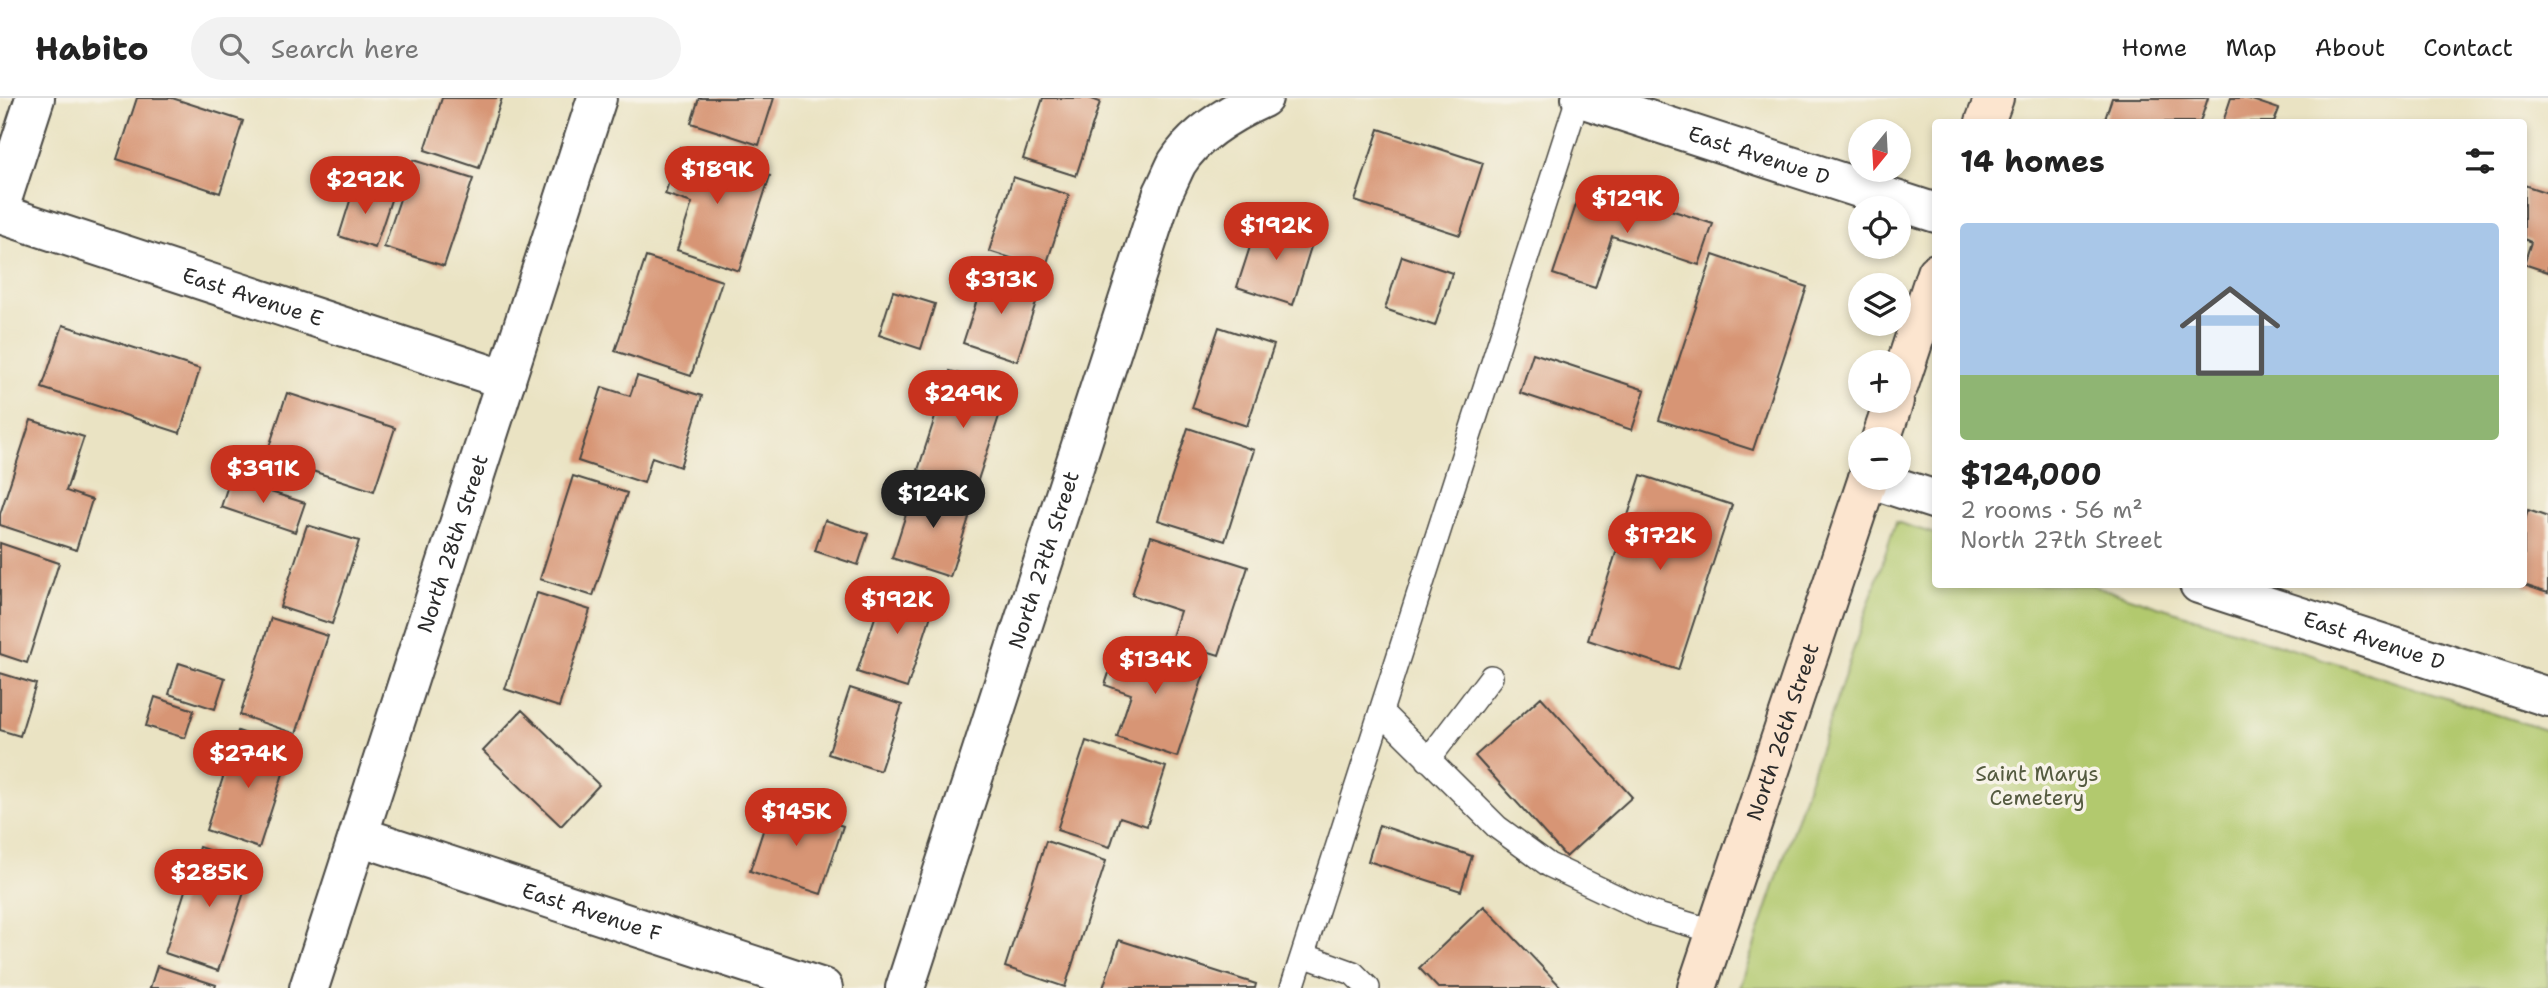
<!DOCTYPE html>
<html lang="en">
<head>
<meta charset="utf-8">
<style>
  body { margin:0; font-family:"Shantell Sans",sans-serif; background:#f2f2f2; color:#222; height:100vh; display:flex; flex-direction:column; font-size:26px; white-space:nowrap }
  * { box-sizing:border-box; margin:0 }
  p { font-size:23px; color:#767676 }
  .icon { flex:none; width:38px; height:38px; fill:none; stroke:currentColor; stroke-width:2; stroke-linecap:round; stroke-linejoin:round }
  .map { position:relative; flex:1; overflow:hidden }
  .panel { position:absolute; left:1932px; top:21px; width:595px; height:469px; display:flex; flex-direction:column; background:#fff; border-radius:7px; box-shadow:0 4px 10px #0003 }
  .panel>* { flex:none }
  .needle { width:46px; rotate:198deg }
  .controls { position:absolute; left:1848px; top:21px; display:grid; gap:14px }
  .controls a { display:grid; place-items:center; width:63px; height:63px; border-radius:50%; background:#fff; box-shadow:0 4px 10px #0003; font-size:35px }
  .price { position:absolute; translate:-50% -60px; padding:0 16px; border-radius:24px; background:#c8321e; color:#fff; font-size:23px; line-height:46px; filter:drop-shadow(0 2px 4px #0008) }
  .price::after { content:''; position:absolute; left:50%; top:42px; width:21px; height:16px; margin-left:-10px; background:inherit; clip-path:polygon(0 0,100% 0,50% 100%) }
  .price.active { background:#222; color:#fff }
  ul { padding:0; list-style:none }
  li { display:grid; align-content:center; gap:14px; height:371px; padding:0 28px }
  li span { display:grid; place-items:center; height:217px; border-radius:7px; color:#555 }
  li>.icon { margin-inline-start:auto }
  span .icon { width:126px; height:126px; fill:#fffc; stroke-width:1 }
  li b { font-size:30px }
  h2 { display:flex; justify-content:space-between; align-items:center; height:84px; padding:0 28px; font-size:30px }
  header { display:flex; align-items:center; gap:42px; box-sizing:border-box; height:98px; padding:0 35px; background:#fff; border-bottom:2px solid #e0e0e0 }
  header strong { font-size:33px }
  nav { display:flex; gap:38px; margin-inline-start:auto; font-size:24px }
  .search { width:490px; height:63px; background:#f2f2f2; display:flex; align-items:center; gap:18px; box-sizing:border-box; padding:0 24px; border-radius:38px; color:#767676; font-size:26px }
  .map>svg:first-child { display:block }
  .green { fill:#b2c96e; stroke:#6e7a4c; stroke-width:2 }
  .building { fill:#d79575 }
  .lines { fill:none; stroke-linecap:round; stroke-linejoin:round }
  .lane-casing { stroke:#484742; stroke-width:26 }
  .street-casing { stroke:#484742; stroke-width:42 }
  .secondary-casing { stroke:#484742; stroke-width:42 }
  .lane { stroke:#fff; stroke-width:23 }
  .street { stroke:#fff; stroke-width:38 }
  .secondary { stroke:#fce5cf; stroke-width:38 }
  .labels { text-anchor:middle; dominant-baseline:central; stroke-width:7; stroke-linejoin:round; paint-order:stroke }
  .street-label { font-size:21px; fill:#2b2b2b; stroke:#f7f3e8 }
  .park-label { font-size:21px; fill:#545a3f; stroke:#f7f3e8 }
</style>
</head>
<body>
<header>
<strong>Habito</strong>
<div class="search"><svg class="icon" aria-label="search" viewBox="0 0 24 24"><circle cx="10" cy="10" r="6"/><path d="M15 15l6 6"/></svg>Search here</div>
<nav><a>Home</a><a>Map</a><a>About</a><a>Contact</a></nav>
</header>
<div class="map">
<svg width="2548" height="890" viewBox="0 0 2548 890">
  <rect width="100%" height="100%" fill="#f7f3e8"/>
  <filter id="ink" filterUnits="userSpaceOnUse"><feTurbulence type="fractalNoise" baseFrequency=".0143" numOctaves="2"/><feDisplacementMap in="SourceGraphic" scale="14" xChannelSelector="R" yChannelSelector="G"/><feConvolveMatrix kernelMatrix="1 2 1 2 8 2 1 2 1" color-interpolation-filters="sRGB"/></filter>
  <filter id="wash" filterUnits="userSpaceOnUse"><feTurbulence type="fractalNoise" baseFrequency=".00686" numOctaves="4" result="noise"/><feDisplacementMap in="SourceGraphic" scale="28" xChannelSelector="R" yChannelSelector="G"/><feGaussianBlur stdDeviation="1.57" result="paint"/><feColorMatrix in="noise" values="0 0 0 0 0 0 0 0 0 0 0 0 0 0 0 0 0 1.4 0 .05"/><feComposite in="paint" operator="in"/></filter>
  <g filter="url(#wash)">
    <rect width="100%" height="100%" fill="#eae3c3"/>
    <!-- green -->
    <path class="green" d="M1896,424L1935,436L1936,486L2092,487L2548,633V890H1740Z"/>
    <g id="blocks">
      <!-- building -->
      <path class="building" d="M137,0H172L243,23L220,95L117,61Z
        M442,0H502L479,70L425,52Z
        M699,0H774L759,47L691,25Z
        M1043,0H1089L1100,4L1076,78L1023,61Z
        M2112,0H2208L2200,24H2104Z
        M2231,0H2246L2279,11L2274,24H2223Z
        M1379,31L1483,65L1460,137L1355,103Z
        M680,49L770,78L739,173L677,152L692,105L665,96Z
        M413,62L473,81L444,168L384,149Z
        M1013,79L1069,97L1045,171L989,153Z
        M355,87L392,99L375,150L339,138Z
        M2524,87L2548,95V174L2524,166L2531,144L2524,141Z
        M1610,92L1713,126L1699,167L1612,138L1595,190L1553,176L1577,104L1603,113Z
        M1259,121L1314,139L1293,207L1237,189Z
        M1713,157L1807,189L1753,352L1659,322Z
        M1402,158L1452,175L1435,228L1385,211Z
        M646,159L722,183L691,278L615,253Z
        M986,174L1040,192L1017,263L963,245Z
        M893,193L935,206L921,251L879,237Z
        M63,227L200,271L180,335L42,290Z
        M1219,229L1274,247L1247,328L1192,310Z
        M1533,255L1645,292L1632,332L1520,295Z
        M950,273L1008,291L975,391L918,372Z
        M637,278L702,298L680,369L652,359L644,385L578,363L602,289L630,298Z
        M287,295L395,330L374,393L266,358Z
        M31,322L84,339L66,393L92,402L76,452L0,427V416Z
        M1188,330L1254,352L1225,443L1158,422Z
        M1641,377L1732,407L1678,572L1588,542Z
        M573,378L627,395L593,498L540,481Z
        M230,381L305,405L295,434L221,409Z
        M916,385L974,404L950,479L892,460Z
        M2528,412L2548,419V495L2524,487V426Z
        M825,422L868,436L858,467L815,453Z
        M307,427L359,443L332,526L280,509Z
        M1151,438L1248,469L1219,557L1171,542L1180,513L1132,497Z
        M0,445L59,465L27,565L0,556Z
        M886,486L936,502L907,590L857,574Z
        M537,495L590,512L559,609L505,591Z
        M271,520L328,538L296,636L240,617Z
        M1120,542L1206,570L1177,659L1117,639L1131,596L1105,587Z
        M179,565L225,580L215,611L169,596Z
        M0,575L36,586L20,638L0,632Z
        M850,590L902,607L880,673L828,656Z
        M155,599L194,612L185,640L146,628Z
        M1541,599L1632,699L1566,759L1475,658Z
        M522,612L599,687L561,728L483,653Z
        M238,633L291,651L259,750L206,732Z
        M1086,643L1166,669L1147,728L1120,719L1110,749L1057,732Z
        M772,705L843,728L821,796L750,773Z
        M1379,727L1472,758L1461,793L1368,763Z
        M1046,743L1106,763L1065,889L1005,869Z
        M199,749L253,767L218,873L165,855Z
        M1484,808L1562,890H1438L1419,870Z
        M1119,842L1256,886L1255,890H1103Z
        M157,868L216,887L215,890H150Z"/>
    </g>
  </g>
  <g filter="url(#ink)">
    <use href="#blocks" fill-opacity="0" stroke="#484742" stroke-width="2"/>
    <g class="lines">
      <!-- lane casing -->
      <g class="lane-casing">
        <path id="lane" d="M1381,614L1497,729L1549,767L1651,815L1716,834
          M1428,662L1491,579
          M1303,857L1353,875L1368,890
          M1292,890L1578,0"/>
      </g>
      <!-- street casing -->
      <g class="street-casing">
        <g id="street">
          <path id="s1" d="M1581,0L1936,115"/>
          <path d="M0,108L35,0"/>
          <path id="s2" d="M0,116L506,282"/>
          <path d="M1868,380L1936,402"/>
          <path id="s3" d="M2199,486L2548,599"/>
          <path id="s4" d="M359,738L823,890"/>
          <path id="s5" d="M309,890L597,0"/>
          <path id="s6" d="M905,890L1163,95C1168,85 1172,75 1177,65C1196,35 1232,14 1263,0"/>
        </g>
      </g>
      <!-- secondary casing -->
      <g class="secondary-casing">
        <g id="secondary">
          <path d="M1985,24L1994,0"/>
          <path d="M1899,287L1936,175"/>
          <path d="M1881,341L1894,303"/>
          <path id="s7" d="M1697,890L1868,380"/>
        </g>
      </g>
      <!-- lane -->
      <use href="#lane" class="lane"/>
      <!-- street -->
      <use href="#street" class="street"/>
      <!-- secondary -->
      <use href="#secondary" class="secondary"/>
    </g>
  </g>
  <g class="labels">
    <!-- street labels -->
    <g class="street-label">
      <text stroke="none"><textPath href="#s1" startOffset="187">East Avenue D</textPath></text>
      <text stroke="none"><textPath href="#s2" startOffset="266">East Avenue E</textPath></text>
      <text stroke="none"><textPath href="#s5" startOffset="467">North 28th Street</textPath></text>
      <text stroke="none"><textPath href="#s6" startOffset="450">North 27th Street</textPath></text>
      <text stroke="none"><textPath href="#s3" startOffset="184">East Avenue D</textPath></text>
      <text stroke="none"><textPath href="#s7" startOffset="270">North 26th Street</textPath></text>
      <text stroke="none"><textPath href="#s4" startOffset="245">East Avenue F</textPath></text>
    </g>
    <!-- park labels -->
    <g class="park-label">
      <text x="2037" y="676">Saint Marys<tspan x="2037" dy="24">Cemetery</tspan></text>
    </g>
  </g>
</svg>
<div class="controls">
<a><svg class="needle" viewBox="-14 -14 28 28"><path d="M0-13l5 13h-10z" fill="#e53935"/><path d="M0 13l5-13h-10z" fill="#767676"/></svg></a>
<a><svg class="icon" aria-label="locate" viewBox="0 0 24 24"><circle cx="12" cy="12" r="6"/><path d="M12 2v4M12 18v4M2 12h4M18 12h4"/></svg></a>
<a><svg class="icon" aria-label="layers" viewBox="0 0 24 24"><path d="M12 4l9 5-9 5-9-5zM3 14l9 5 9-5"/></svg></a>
<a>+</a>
<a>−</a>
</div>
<b class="price" style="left:717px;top:108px">$189K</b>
<b class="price" style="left:365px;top:118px">$292K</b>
<b class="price" style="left:1627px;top:137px">$129K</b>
<b class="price" style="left:1276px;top:164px">$192K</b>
<b class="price" style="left:1001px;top:218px">$313K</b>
<b class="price" style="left:963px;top:332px">$249K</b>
<b class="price" style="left:263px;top:407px">$391K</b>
<b class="price active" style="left:933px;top:432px">$124K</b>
<b class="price" style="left:1660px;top:474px">$172K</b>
<b class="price" style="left:897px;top:538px">$192K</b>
<b class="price" style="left:1155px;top:598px">$134K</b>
<b class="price" style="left:248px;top:692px">$274K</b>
<b class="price" style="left:796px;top:750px">$145K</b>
<b class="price" style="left:209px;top:811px">$285K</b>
<section class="panel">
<h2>14 homes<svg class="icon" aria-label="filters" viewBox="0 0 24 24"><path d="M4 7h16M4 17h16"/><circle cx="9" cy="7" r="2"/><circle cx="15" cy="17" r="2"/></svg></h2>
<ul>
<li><span style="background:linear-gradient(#a9c7e8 70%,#8fb573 0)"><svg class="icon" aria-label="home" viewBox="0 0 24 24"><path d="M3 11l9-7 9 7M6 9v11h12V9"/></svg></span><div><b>$124,000</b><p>2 rooms · 56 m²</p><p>North 27th Street</p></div></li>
</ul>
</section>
</div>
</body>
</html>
